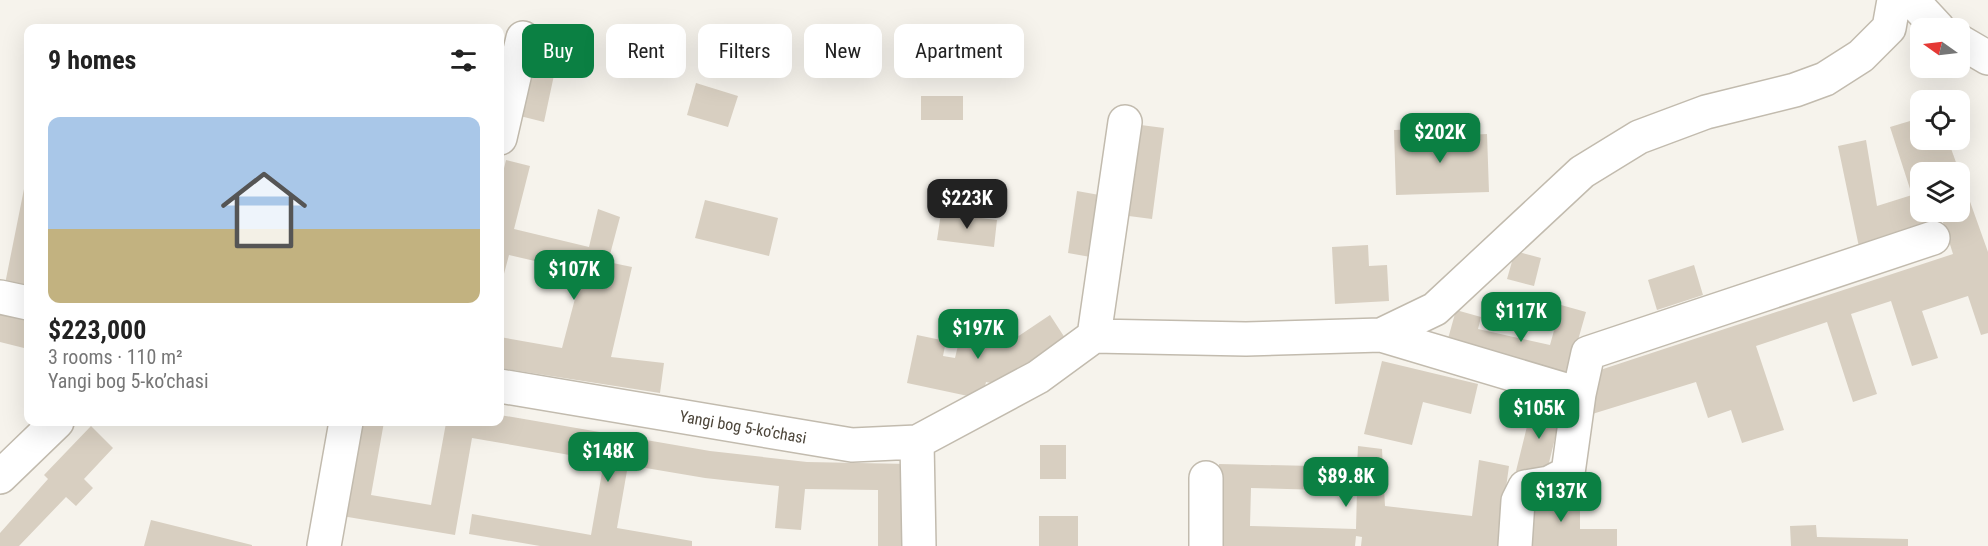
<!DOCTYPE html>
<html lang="en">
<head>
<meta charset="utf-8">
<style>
  body { margin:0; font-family:"Roboto Condensed",sans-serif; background:#f6f6f6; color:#222; height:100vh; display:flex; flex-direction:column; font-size:22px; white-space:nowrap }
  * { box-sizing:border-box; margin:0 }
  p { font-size:20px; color:#767676 }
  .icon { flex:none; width:33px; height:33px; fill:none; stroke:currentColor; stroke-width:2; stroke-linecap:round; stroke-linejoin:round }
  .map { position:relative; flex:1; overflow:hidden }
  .sheet { position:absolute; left:24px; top:24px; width:480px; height:402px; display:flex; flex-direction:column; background:#fff; border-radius:12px; box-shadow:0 6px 24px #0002 }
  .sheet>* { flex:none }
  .top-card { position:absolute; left:522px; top:24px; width:570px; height:54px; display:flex; gap:12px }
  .needle { width:39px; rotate:284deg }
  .controls { position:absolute; left:1910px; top:18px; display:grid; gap:12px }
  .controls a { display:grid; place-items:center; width:60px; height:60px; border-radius:12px; background:#fff; box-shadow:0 6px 24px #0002; font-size:30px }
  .price { position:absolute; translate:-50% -51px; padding:0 14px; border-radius:12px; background:#0b8043; color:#fff; font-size:20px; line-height:39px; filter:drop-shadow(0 2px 3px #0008) }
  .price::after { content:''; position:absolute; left:50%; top:36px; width:18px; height:14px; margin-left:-9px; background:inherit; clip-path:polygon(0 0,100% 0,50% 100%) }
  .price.current { background:#222; color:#fff }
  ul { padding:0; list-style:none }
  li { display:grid; align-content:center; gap:12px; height:318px; padding:0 24px }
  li+li { border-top:2px solid #e0e0e0 }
  li span { display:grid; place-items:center; height:186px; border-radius:12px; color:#555 }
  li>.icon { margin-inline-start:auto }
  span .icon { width:108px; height:108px; fill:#fffc; stroke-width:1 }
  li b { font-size:26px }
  h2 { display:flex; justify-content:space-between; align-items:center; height:72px; padding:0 24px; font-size:26px }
  .pill { padding:0 21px; border-radius:12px; background:#fff; box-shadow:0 6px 24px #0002; font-size:21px; line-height:54px }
  .pill.current { background:#0b8043; color:#fff }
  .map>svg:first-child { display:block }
  .building { fill:#d8cfc1; fill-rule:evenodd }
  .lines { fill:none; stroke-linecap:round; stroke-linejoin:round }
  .minor-casing { stroke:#c2bbae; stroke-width:36 }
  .minor { stroke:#fff; stroke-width:33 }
  .labels { text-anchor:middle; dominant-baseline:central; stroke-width:6; stroke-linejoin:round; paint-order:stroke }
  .street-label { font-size:16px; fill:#4b4439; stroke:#fff }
</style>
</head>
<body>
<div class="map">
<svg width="1988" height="546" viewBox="0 0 1988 546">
  <rect width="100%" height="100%" fill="#f6f3ec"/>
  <!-- building -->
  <path class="building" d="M533,55L557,61L544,122L520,116Z
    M696,83L738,96L728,127L687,115Z
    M921,96H963V120H921Z
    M1920,118V140H1948L1988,252V333L1981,335L1968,296L1922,311L1938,358L1912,366L1891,301L1851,314L1877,394L1853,402L1827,322L1756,346L1784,430L1742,443L1731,410L1708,418L1696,382L1589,415L1594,372L1953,254L1942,219L1859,247L1838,146L1866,140L1877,206L1912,195L1890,127ZM1920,172H1959V212H1920Z
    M1133,124L1164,128L1152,219L1121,215Z
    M1422,129V137L1487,134L1489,192L1396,195L1394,130Z
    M506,160L530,166L514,229L589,247L598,209L620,217L608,262L632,267L611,357L664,363L660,393L500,368V337L562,348L582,272L509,255L500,289V185Z
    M27,174L28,175V289L5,284Z
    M1077,191L1105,196L1096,258L1068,253Z
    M705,200L778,218L769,256L695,238Z
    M941,213L997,220L994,247L937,240Z
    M1368,245L1369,266L1387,265L1389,301L1335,304L1332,247Z
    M1515,251L1541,258L1534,286L1507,279Z
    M1694,265L1703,295L1657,310L1648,280Z
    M1561,305L1586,312L1567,379L1446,346L1456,310L1481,317L1478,329L1550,345Z
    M0,313L28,320V349L0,342Z
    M1050,315L1065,338L1009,375L1007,386L986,382L982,399L907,383L917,335L946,341L943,356L955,358L960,337L1005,345Z
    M1382,361L1478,384L1471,414L1423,402L1412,445L1364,434Z
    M1533,402L1562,410L1545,479L1516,471Z
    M500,415L710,451L807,462L910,464L909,546H878V490L805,489L801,530L775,528L779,486L705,478L628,465L617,528L692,541V546H540L469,534L472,514L591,535L604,461L472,438L455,535L336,515L353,422H384L371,495L431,505L446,423L441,422H500Z
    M91,426L113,448L84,479L93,488L76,506L66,497L19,546H0V533L48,479L44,475Z
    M1040,445H1066V479H1040Z
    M1358,446L1382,449L1385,506L1472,516L1479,460L1509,466L1498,546H1361L1362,537L1356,536L1355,546H1217L1219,464L1357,467ZM1251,488L1357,491L1356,529L1250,526Z
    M1526,493H1580V529H1617V546H1525Z
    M1039,516H1078V546H1039Z
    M151,520L252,545V546H144Z
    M1816,525L1817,537L1908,539V546H1791L1790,526Z"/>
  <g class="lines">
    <!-- minor casing -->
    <g class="minor-casing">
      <path id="minor" d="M1912,0L1938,28
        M1959,41L1988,58
        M500,138L523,38
        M0,297L28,303
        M1381,335L1579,394
        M1094,336L1125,122
        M500,386L852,445L917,442L1038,377L1094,336L1246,339L1381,335L1435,309L1582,172L1639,137L1706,112L1795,90L1825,79L1861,56L1889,28L1894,0
        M917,442L919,546
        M0,477L57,422
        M324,546L346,422
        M1206,546V478
        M1515,546L1518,501L1525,487L1549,483L1568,473L1579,394L1588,353L1933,238"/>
    </g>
    <!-- minor -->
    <use href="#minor" class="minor"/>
  </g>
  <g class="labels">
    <!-- street labels -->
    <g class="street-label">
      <text transform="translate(743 427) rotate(10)">Yangi bog 5-koʼchasi</text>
    </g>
  </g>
</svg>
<div class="controls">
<a><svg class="needle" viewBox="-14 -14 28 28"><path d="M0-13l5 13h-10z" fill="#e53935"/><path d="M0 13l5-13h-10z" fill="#767676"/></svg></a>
<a><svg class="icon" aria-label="locate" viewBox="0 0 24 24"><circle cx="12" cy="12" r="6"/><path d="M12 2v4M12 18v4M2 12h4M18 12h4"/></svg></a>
<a><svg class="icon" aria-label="layers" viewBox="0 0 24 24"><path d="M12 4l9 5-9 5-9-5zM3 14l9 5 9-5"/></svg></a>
</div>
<b class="price" style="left:1440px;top:164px">$202K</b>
<b class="price current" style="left:967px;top:230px">$223K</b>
<b class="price" style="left:574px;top:301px">$107K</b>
<b class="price" style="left:1521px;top:343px">$117K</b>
<b class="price" style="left:978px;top:360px">$197K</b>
<b class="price" style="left:1539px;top:440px">$105K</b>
<b class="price" style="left:608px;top:483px">$148K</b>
<b class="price" style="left:1346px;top:508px">$89.8K</b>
<b class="price" style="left:1561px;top:523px">$137K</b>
<div class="top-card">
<a class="pill current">Buy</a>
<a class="pill">Rent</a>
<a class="pill">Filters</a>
<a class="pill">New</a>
<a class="pill">Apartment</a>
</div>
<section class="sheet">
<h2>9 homes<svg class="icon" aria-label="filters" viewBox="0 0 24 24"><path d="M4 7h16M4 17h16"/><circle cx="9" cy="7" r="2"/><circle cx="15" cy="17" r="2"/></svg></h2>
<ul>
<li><span style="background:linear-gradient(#a9c7e8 60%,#c2b280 0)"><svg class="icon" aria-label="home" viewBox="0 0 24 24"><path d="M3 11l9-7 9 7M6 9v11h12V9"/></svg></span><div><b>$223,000</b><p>3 rooms · 110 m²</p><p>Yangi bog 5-koʼchasi</p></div></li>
</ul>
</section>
</div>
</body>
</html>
